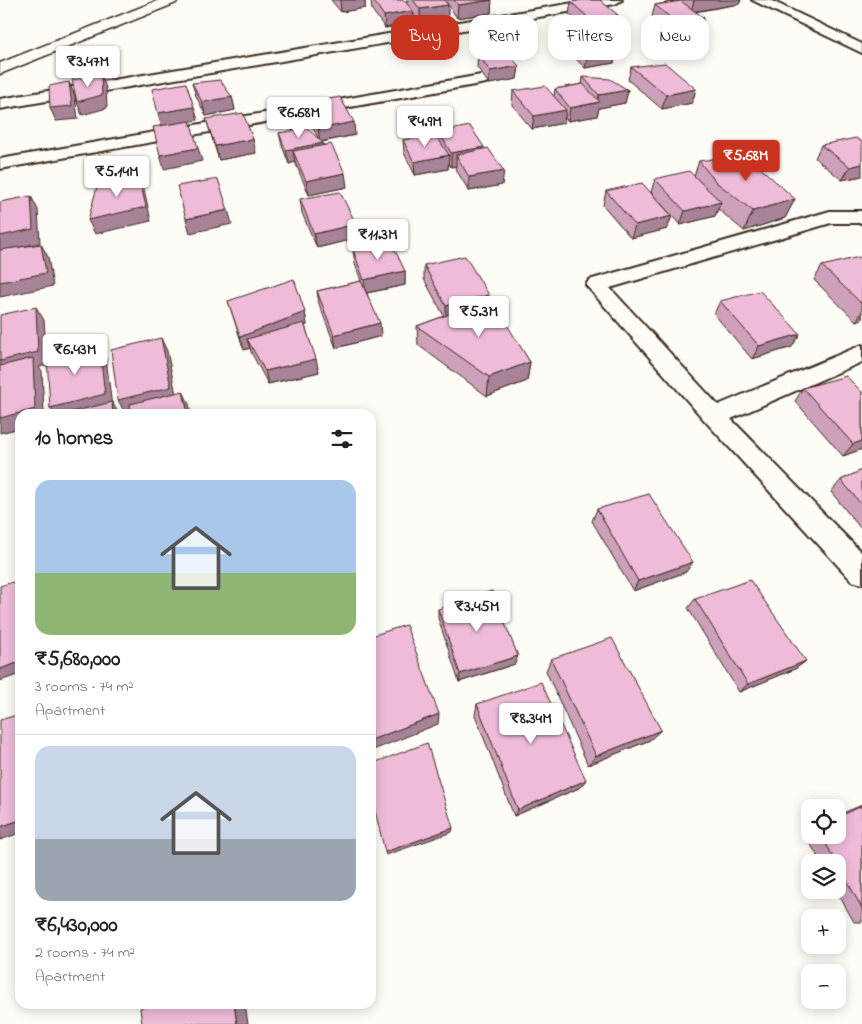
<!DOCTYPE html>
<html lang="en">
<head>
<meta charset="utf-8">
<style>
  body { margin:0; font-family:"Indie Flower",sans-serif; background:#f2f2f2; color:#202124; height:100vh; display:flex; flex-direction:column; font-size:19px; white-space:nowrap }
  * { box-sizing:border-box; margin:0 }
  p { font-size:16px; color:#757577 }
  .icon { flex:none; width:28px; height:28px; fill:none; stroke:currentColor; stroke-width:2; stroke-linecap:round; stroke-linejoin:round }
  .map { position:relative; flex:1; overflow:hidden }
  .panel { position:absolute; left:15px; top:409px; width:361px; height:600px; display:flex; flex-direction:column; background:#fff; border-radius:15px; box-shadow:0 2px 12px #0003 }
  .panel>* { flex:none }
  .guide { position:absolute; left:391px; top:15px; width:395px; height:45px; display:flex; gap:10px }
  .tools { position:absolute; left:801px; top:799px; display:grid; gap:10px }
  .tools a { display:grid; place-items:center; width:45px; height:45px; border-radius:10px; background:#fff; box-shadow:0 2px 12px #0003; font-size:25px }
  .price { position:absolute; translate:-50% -42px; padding:0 11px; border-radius:5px; background:#fff; color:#222; font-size:16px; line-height:32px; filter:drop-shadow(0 1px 2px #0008) }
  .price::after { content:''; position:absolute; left:50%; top:30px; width:15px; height:11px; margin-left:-8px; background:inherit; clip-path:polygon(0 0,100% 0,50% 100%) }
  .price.on { background:#c8321e; color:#fff }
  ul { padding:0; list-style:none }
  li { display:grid; align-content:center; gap:10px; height:265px; padding:0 20px }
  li+li { border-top:1px solid #e0e0e0 }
  li span { display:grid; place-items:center; height:155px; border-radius:15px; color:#555 }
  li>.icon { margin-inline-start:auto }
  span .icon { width:90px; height:90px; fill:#fffc; stroke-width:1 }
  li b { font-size:21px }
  h2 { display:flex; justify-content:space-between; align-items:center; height:60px; padding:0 20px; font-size:21px }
  .chip { padding:0 18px; border-radius:15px; background:#fff; box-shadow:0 2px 12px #0003; font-size:18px; line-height:45px }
  .chip.on { background:#c8321e; color:#fff }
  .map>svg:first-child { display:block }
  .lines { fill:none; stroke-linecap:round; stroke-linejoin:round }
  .street-casing { stroke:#3b2a1e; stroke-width:4 }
  .secondary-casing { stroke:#3b2a1e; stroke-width:3 }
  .street { fill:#fdfcf7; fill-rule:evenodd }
  .secondary { fill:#fdfcf7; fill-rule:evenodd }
  .wall { fill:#cea1ba; stroke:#3b2a1e }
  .shaded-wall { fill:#a78397; stroke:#3b2a1e }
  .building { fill:#efbbd8; stroke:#3b2a1e }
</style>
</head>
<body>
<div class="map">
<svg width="862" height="1024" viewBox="0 0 862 1024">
  <rect width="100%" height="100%" fill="#fdfcf7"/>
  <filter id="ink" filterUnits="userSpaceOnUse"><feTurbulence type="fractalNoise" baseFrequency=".02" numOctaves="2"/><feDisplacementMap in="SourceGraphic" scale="10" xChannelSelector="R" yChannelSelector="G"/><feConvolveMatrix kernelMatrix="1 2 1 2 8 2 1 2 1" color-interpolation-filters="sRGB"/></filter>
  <g filter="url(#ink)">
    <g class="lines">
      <!-- street casing -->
      <g class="street-casing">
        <path id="street" d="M591,0H622L615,4L0,109V99Z
          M752,0H770L862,44V53Z
          M481,75L489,80L486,83L0,169V159Z
          M830,211H862V223H831L610,288L718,405L862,345V362L731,419L862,553V584L852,581L706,422L586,285L589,280Z"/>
      </g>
      <!-- secondary casing -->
      <g class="secondary-casing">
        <path id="secondary" d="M159,0H178L176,3L0,74V63Z"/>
      </g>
      <!-- street -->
      <use href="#street" class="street"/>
      <!-- secondary -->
      <use href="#secondary" class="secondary"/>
    </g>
    <!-- wall -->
    <path class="wall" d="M331,0H365V8L341,12Z
      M371,0H404L407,3L406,0H444L448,17L420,22L413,13V23L385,28L372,10Z
      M445,0H491V13L457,18Z
      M675,0H741L739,4L695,12L700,31L674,36L652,17L655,5L676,1Z
      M571,2L615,27L595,31L616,50L614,63L585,68L565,48L567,35L588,32L569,14Z
      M478,54L519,66L517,79L489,84L477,67Z
      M631,67L696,89L692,103L662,109L628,80Z
      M583,77L628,90L625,103L599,108L597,116L568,121L565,118L564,123L532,129L512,105L513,91L554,96L555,89L582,84Z
      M192,83L232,97L235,110L206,116L196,96Z
      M305,103L355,135L322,142L347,187L309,195L295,162L289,164L282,146L279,133L318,138L307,116Z
      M206,119L256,153L219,160Z
      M439,132L484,149L502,185L469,191L455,168L456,166L451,167L448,163V169L415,175L404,153L403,140L439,139Z
      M821,145L862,176L842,180L815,158Z
      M699,161L795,199L785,218L744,231L718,209L715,216L680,225L651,192L655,179L694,176Z
      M606,191L672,216L667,229L631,238L603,205Z
      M300,199L356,224L357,238L317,248L302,213Z
      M353,250L405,271V285L367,293L381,336L336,348L319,304L317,291L361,281L355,264Z
      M862,259V319L856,321L814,280L822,266Z
      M424,265L489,299L530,362L527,381L487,396L418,345L417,326L444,316L424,279Z
      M228,301L305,312L307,325L305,326L319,372L268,384L251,352L250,348L244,350Z
      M720,301L792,347L752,359L714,314Z
      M803,388L862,392V449L843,456L795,401Z
      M862,470V530L831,492L841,480Z
      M597,509L686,572L633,591L592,521Z
      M695,599L806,661L795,669L739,692L688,608Z
      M438,609L515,664L459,682L438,618Z
      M551,659L650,740L588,765L546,671Z
      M477,704L586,780L579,788L514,816L475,715Z
      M862,805V922H854L836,890H838V862H821L803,831L810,828V835H838V815Z"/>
    <!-- shaded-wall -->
    <path class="shaded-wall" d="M340,0H365V8L341,12Z
      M492,0L491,13L457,18L458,5Z
      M694,0H741L739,4L691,12Z
      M448,5V17L420,22V9Z
      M413,11V23L385,28L384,16Z
      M618,15L615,27L588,32L591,20Z
      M704,18L700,31L674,36L677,23Z
      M616,50L614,63L585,68L588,55Z
      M519,66L517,79L489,84L490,71Z
      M101,74L106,88L107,108L82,115L77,102Z
      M69,82L75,96L78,119L56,121L50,108Z
      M696,89L692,103L662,109L666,95Z
      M628,90L625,103L599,108L597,116L568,121L570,108L597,103L599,95Z
      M232,97L235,110L206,116L202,102Z
      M194,107L198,120L162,127L158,113Z
      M566,110L564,123L532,129L534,116Z
      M354,122L355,135L320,142L318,129Z
      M253,139L256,153L219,160L215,146Z
      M323,143L325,156L293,151L295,162L289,164L286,150Z
      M484,147L483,161L456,155V166L451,167V153Z
      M198,148L202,161L164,169L160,155Z
      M449,155L448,169L415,175L414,162Z
      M862,164V176L842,180L850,167Z
      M504,171L502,185L469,191V177Z
      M345,173L347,187L309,195L306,181Z
      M139,176L144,189L151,221L95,234L88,220Z
      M31,196L38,210L40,243L0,251V236Z
      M795,199L785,218L744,231L753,211Z
      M721,202L715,216L680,225L685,211Z
      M228,210L232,224L190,233L186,219Z
      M672,216L667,229L631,238L635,225Z
      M356,224L357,238L317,248L314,234Z
      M41,244L48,257L53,286L0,297V282Z
      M405,271V285L366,293L364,280Z
      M489,295L488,308L446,320V306Z
      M36,307L44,320L47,365L39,367L42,371L44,414H20V428L0,433V361Z
      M305,312L307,325L252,347L247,339L250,348L244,350L240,337Z
      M862,312V319L856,321Z
      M380,323L381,336L336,348L334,335Z
      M800,334L792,347L752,359L759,346Z
      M161,338L167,351L177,399L125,413L118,400Z
      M99,345L106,358L112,407L86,414H54L50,408Z
      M316,359L319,372L268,384L265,371Z
      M530,362L527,381L487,396L489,377Z
      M183,391L189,404L191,414H188Z
      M112,402L119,414H113Z
      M862,441V449L843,456L853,444Z
      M693,562L686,572L633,591L638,581Z
      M518,656L515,664L459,682L460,674Z
      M806,661L795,669L739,692L748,684Z
      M20,662V674L0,681V669Z
      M439,714L438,724L373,750L371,740Z
      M661,730L650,740L588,765L596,756Z
      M586,780L579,788L514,816L518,810Z
      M20,820V833L0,840V827Z
      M453,828L452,832L386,855L385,852Z
      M234,1004H245L248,1024H237Z"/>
    <!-- building -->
    <path class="building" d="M373,0H404L413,11L384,16Z
      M413,0H444L448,5L420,9Z
      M454,0H492L458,5Z
      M582,0H600L618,15L591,20L571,2Z
      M681,1L704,18L677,23L655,5Z
      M595,31L616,50L588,55L567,35Z
      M505,50L519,66L490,71L478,54Z
      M665,63L696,89L666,95L631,67Z
      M101,74L102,95L77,102L72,80Z
      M583,77L610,79L628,90L599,95Z
      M220,80L232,97L202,102L192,83Z
      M69,82L72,106L50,108L49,86Z
      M186,83L194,107L158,113L152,89Z
      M583,84L600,102L570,108L555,89Z
      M545,86L566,110L534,116L513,91Z
      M340,97L354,122L318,129L305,103Z
      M243,113L253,139L215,146L206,119Z
      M190,121L198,148L160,155L153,127Z
      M470,126L484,147L451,153L439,132Z
      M307,128L323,143L286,150L279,133Z
      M435,134L449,155L414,162L403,140Z
      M856,138L862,142V164L850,167L821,145Z
      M331,144L345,173L306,181L293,151Z
      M488,148L504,171L469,177L456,155Z
      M745,154L795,199L753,211L716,182L699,161Z
      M689,171L721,202L685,211L655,179Z
      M139,176L146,207L88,220L98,183Z
      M218,179L228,210L186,219L177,186Z
      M642,183L672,216L635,225L606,191Z
      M340,192L356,224L314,234L300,199Z
      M31,196L33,229L0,236V202Z
      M391,242L405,271L364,280L353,250Z
      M41,244L46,273L0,282V250Z
      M465,256L489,295L446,306L424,265Z
      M859,257L862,259V304L822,266Z
      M294,279L305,312L240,337L228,301Z
      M361,281L380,323L334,335L317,291Z
      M760,291L800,334L759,346L720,301Z
      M491,299L530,362L489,377L417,326Z
      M36,307L38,352L0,361V315Z
      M304,323L316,359L265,371L247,339Z
      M161,338L171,387L118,400L111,350Z
      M99,345L105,394L50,408L47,356Z
      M33,358L35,409L0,418V366Z
      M846,376L862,392V441L853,444L803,388Z
      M183,391L188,414H131L130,404Z
      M112,402L113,414H63Z
      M862,470V505L841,480Z
      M649,494L693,562L638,581L597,509Z
      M20,580V662L0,669V586Z
      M750,580L806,661L748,684L695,599Z
      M492,591L518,656L460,674L438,609Z
      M406,625L439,714L371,740V636Z
      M612,638L661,730L596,756L551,659Z
      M541,682L586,780L518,810L477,704Z
      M20,714V820L0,827V720Z
      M427,743L453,828L385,852L371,794V764Z
      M862,806V908L838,865V862H836L821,835H838V817Z
      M151,1004H234L237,1024H142L140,1008Z"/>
  </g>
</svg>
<div class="tools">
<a><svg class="icon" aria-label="locate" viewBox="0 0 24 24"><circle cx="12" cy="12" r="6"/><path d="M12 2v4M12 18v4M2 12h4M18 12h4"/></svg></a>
<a><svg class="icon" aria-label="layers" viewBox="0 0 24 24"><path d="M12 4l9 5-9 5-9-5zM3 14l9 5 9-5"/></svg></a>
<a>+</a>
<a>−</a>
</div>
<b class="price" style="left:88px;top:88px">₹3.47M</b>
<b class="price" style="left:299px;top:139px">₹6.68M</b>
<b class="price" style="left:425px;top:148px">₹4.9M</b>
<b class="price on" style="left:746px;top:182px">₹5.68M</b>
<b class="price" style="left:117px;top:198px">₹5.14M</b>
<b class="price" style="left:378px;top:261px">₹11.3M</b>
<b class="price" style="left:479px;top:338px">₹5.3M</b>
<b class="price" style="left:75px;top:376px">₹6.43M</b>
<b class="price" style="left:477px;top:633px">₹3.45M</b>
<b class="price" style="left:531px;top:745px">₹8.34M</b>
<div class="guide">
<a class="chip on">Buy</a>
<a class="chip">Rent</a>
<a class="chip">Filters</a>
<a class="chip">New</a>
</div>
<section class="panel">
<h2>10 homes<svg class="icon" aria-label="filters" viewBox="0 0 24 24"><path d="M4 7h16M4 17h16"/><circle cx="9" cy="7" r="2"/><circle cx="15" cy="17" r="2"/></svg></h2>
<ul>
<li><span style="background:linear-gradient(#a9c7e8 60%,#8fb573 0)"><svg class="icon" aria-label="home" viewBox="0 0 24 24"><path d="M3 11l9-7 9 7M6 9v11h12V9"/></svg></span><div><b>₹5,680,000</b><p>3 rooms · 74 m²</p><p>Apartment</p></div></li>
<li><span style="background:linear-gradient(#c9d6e8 60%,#9aa5b1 0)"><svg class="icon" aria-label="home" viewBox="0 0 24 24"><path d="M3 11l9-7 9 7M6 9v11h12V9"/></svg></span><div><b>₹6,430,000</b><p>2 rooms · 74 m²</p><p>Apartment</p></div></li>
</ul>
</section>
</div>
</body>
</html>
